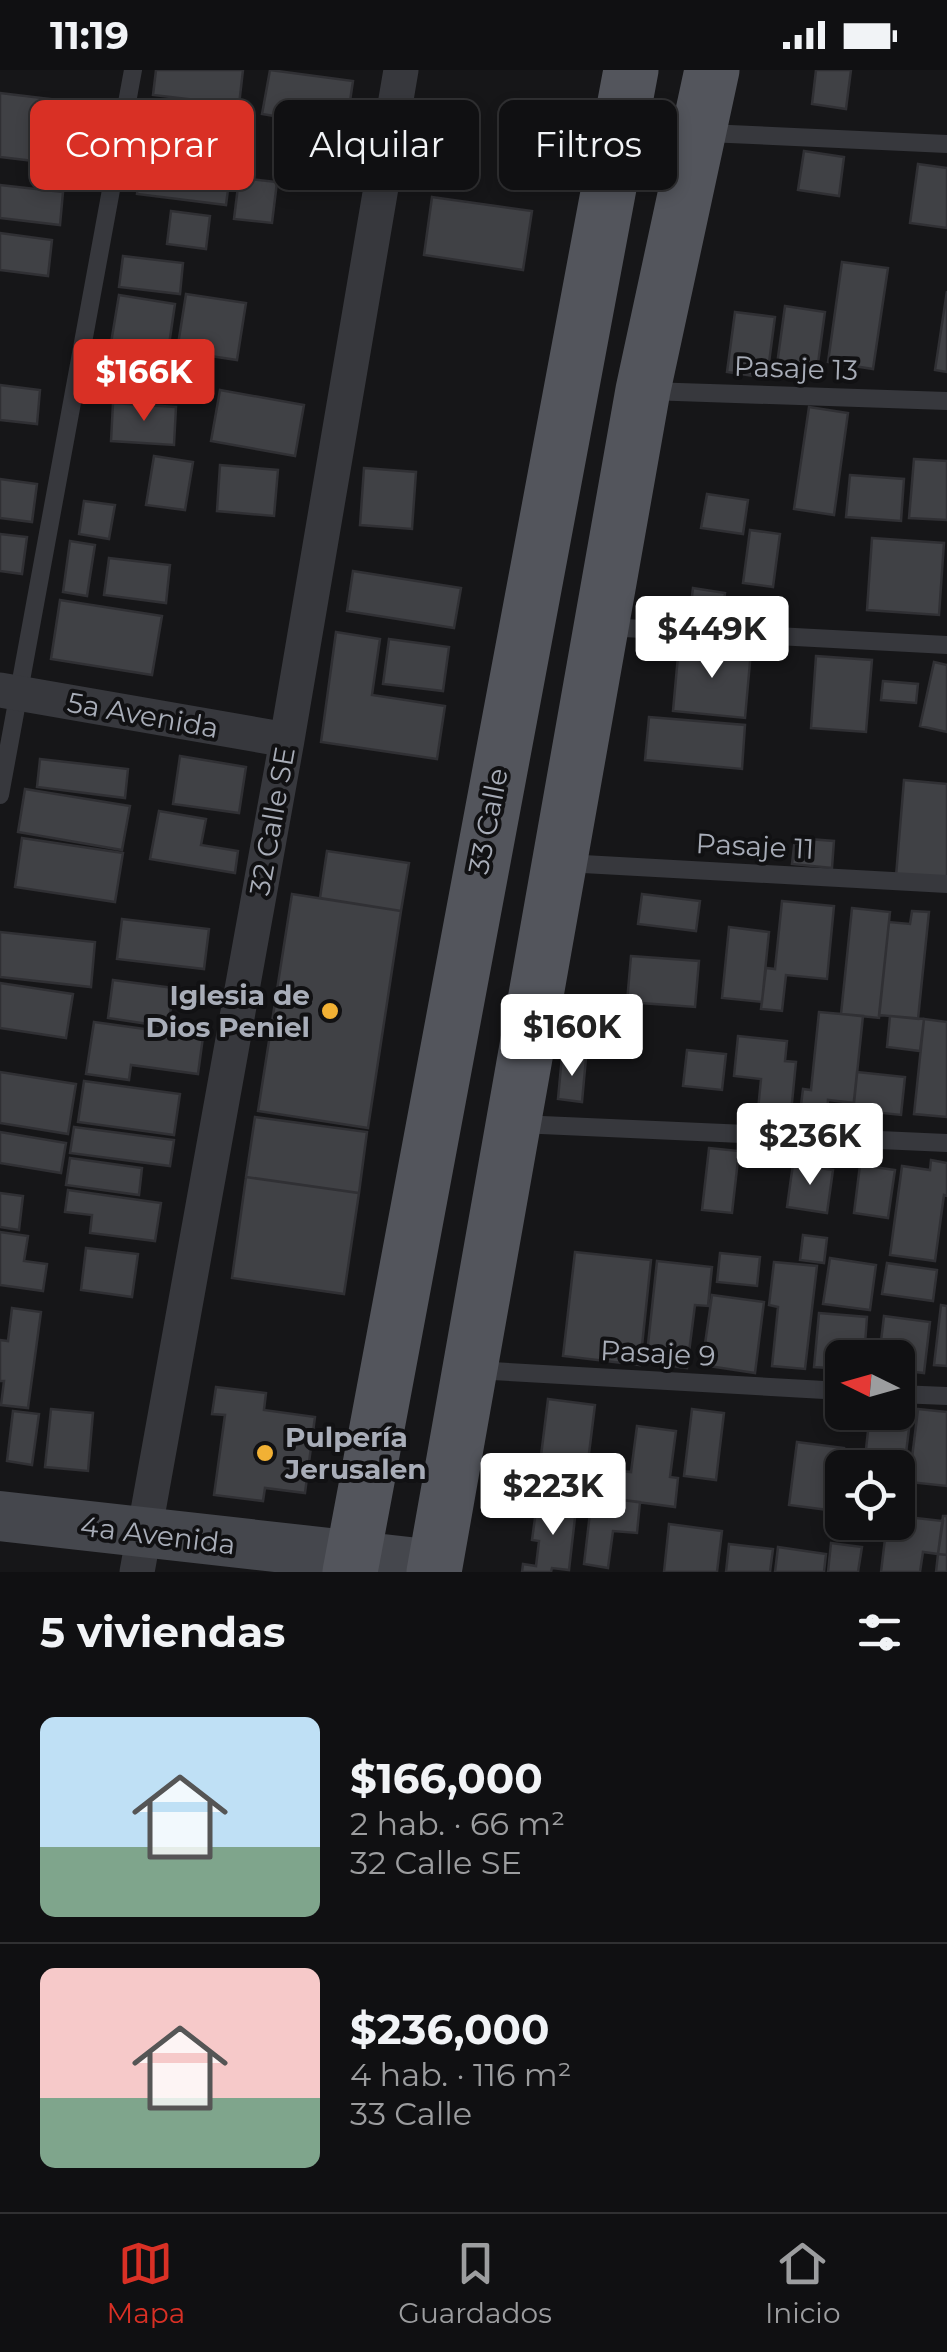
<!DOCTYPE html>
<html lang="es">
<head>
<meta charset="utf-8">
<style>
  body { margin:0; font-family:Montserrat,sans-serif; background:#19191b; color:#f1f3f6; height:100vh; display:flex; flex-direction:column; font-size:38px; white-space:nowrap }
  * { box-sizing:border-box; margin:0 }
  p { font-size:32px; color:#9c9d9f }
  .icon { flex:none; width:55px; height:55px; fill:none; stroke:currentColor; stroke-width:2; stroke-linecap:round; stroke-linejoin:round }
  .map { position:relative; height:1502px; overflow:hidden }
  .side { display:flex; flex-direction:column; background:#101012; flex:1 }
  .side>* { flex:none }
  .banner { position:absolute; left:30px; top:30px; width:888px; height:90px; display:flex; gap:20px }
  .needle { width:65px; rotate:275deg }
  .buttons { position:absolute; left:825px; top:1270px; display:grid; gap:20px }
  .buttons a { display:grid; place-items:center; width:90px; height:90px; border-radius:15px; background:#101012; box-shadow:0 5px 15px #0003,0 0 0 2px #303032; font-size:50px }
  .price { position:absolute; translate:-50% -85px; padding:0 22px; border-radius:10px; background:#fff; color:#222; font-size:32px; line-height:65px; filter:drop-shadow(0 2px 5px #0008) }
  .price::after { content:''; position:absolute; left:50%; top:60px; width:30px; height:22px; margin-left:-15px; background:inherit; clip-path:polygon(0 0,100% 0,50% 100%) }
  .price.on { background:#d93025; color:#fff }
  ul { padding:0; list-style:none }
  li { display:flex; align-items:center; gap:30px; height:250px; padding:0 40px }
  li+li { border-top:2px solid #303032 }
  li span { display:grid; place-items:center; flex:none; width:280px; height:200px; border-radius:15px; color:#555 }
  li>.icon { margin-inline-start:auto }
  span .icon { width:120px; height:120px; fill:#fffc; stroke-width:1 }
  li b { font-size:42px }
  h2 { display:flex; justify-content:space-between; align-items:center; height:120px; padding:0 40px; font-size:42px }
  .chip { padding:0 35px; border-radius:15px; background:#101012; box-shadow:0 5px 15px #0003,0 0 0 2px #303032; font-size:35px; line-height:90px }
  .chip.on { background:#d93025; color:#fff }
  .status { display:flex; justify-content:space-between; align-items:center; height:70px; padding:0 50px; background:#101012; direction:ltr }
  .status svg { height:28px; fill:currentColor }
  .tabs { display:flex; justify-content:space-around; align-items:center; height:140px; border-top:2px solid #303032; background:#101012; font-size:28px; color:#9c9d9f }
  .tabs a { display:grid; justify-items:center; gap:5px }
  .tabs .on { color:#d93025 }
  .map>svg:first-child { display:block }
  .building { fill:#404145; stroke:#303034; stroke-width:2.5 }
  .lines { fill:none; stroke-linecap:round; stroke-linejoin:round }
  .lane { stroke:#37383d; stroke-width:18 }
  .street { stroke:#37383d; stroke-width:35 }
  .secondary { stroke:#45474d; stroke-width:50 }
  .primary { stroke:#53555c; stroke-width:55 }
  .poi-dot { fill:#f2b134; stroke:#111113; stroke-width:4 }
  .labels { text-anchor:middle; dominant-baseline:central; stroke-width:8; stroke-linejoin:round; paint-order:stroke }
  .street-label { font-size:28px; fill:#a8adb8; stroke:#111113 }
  .poi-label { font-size:28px; font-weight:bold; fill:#a8adb8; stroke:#111113; text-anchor:end }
</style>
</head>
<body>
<div class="status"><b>11:19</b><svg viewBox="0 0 49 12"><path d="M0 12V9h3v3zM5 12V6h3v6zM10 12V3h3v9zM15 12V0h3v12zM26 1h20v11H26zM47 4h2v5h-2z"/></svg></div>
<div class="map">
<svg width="947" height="1502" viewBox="0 0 947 1502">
  <rect width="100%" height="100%" fill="#161618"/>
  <!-- building -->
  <path class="building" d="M156,0H243L239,35L153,25Z
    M270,0L353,11L346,58L262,44Z
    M816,0H851L846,39L812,34Z
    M0,23L92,34L85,97L0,87Z
    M307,64L354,70L351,98L304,92Z
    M804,81L844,87L839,126L798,120Z
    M140,86L231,97L226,135L137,124Z
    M918,94L947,98V158L910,153Z
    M239,108L277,112L272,153L234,149Z
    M0,115L63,122L60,155L0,148Z
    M432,127L532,141L523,200L424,185Z
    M171,141L210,146L206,179L167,174Z
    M0,163L52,170L48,206L0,200Z
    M123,186L183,193L180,224L119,217Z
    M842,192L888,198L873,299L828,292Z
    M947,221V302L935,300Z
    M186,224L246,233L237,290L177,281Z
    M119,225L175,234L168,282L111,273Z
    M785,236L825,242L816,308L776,302Z
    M735,242L775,247L767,308L727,302Z
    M167,289L203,294L198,331L163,327Z
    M0,315L40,320L37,354L0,350Z
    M220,320L304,335L295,386L211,371Z
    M113,333L176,337L174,375L111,371Z
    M809,337L848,343L834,445L794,439Z
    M154,386L193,392L185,440L146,435Z
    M914,389L947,391V450L909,448Z
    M220,395L278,400L274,446L217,441Z
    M364,398L416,402L412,459L360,455Z
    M850,405L904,409L901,451L846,447Z
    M0,409L37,414L32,452L0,448Z
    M707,424L748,430L743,464L701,458Z
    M84,431L115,435L109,469L79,464Z
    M750,460L780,464L773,517L743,513Z
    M0,464L27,467L22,504L0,501Z
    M872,468L944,473L939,545L867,540Z
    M70,471L95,475L87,526L63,522Z
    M109,488L170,495L166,533L104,525Z
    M353,501L461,518L454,558L347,541Z
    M693,518L725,523L723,539L691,534Z
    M60,530L162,546L152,605L51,589Z
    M336,562L380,569L372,625L445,636L437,689L321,672Z
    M389,569L449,577L443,621L383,614Z
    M679,575L751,581L745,648L673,641Z
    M816,586L872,590L866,662L811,658Z
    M934,592L947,595V662L920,656Z
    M883,611L918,614L916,633L881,630Z
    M649,647L745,655L742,699L645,690Z
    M180,686L246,697L239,743L173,734Z
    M40,689L128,699L125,728L37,717Z
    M904,710L947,714V810L896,806Z
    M25,719L130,736L122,780L18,762Z
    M159,741L206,749L201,775L238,781L235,803L150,789Z
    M22,768L123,783L115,832L15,817Z
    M795,768L834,771L832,798L792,794Z
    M327,781L409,793L401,841L320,828Z
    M292,824L401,841L368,1058L258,1041Z
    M642,824L700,831L696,861L638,854Z
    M782,831L834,836L827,909L786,905L782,941L761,939L766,898L775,899Z
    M852,838L890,842L879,948L841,944Z
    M912,841L929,842L918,949L879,945L889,852L910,854Z
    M122,849L209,859L204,899L117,889Z
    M729,857L769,862L762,932L722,928Z
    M0,862L95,872L91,917L0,907Z
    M631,886L699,891L695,937L627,932Z
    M113,910L174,918L168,957L108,948Z
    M0,913L73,924L66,968L0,958Z
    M819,942L863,946L854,1033L828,1030L826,1053L799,1051L803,1019L811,1020Z
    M890,946L924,949L920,981L887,977Z
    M924,949L947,952V1047L914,1044Z
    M94,952L203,967L198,1004L131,995L129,1010L86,1004Z
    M738,966L787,971L785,991L796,992L791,1043L758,1040L761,1009L734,1006Z
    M687,980L726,984L722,1020L683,1016Z
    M562,986L586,988L582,1032L558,1029Z
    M0,1002L76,1014L68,1064L0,1053Z
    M857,1002L905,1007L901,1045L853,1040Z
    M84,1011L180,1024L174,1065L78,1052Z
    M255,1047L367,1062L359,1123L246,1107Z
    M74,1057L174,1070L170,1096L70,1083Z
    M0,1062L66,1073L61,1103L0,1093Z
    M709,1078L739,1081L732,1143L702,1140Z
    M70,1088L142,1098L139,1125L66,1115Z
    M931,1090L947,1093V1126L944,1125L935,1191L890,1185L902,1096L930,1100Z
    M793,1094L833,1100L827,1143L787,1137Z
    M860,1095L895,1100L888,1148L854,1143Z
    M246,1107L359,1123L344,1224L232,1208Z
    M68,1120L161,1133L155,1171L90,1163L92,1145L65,1142Z
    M0,1123L23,1126L19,1160L0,1157Z
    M0,1162L28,1166L24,1191L47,1194L43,1221L0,1215Z
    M803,1165L827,1168L824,1193L800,1190Z
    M86,1178L138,1184L132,1227L81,1220Z
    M575,1182L651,1190L640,1295L563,1286Z
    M720,1183L760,1187L757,1216L717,1212Z
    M830,1188L876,1195L870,1240L823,1234Z
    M657,1191L712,1197L708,1236L695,1235L687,1298L646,1293Z
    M774,1192L817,1196L805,1299L772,1296L778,1237L769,1235Z
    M887,1193L937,1200L933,1231L882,1224Z
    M712,1225L764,1232L755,1303L702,1295Z
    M941,1235L947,1236V1296L934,1295Z
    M12,1238L41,1242L28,1338L1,1335L4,1311H0V1270L8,1271Z
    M819,1243L867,1247L864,1288H842V1299L814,1297Z
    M884,1246L930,1252L924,1303L898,1300V1288H879Z
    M216,1317L266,1323L264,1340L315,1347L305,1423L265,1418L263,1431L214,1425L225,1345L212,1344Z
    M548,1329L595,1335L583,1432L503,1422L506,1398L539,1402Z
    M51,1339L93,1343L88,1401L45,1397Z
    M692,1339L724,1343L716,1410L684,1406Z
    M918,1339L947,1342V1416L909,1412Z
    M13,1341L39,1344L32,1395L7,1391Z
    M898,1341L911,1343L900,1431L898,1398H864L870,1342Z
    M637,1356L676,1361L670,1407L678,1408L675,1437L592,1426L596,1398L631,1402Z
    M797,1372L844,1378L836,1441L789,1435Z
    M592,1426L640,1432L637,1463L613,1461L608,1498L584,1494Z
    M537,1433L576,1439L569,1500L552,1498L551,1502H522L523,1494L536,1496L539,1471L532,1470Z
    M898,1446L943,1451L938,1484L923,1482L920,1502H881L887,1452H898Z
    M943,1446H947V1485L938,1484Z
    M669,1454L722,1461L717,1502H664Z
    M831,1473L862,1477L858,1502H828Z
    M729,1474L773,1479L770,1502H726Z
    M778,1477L826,1484L824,1502H775Z
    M938,1484L947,1485V1502H936Z"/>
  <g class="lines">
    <!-- lane -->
    <path class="lane" d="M707,63L947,74
      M648,321L947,331
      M605,557L947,575
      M0,725L133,0
      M565,793L947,814
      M519,1054L947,1073
      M474,1300L842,1321
      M898,1324L947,1326"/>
    <!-- street -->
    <path class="street" d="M0,620L287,670
      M137,1502L287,670L401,0"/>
    <!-- secondary -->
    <path class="secondary" d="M0,1446L436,1495"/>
    <!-- primary -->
    <path class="primary" d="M350,1502L631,0
      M434,1502L643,320L712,0"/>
  </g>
  <!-- markers -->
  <g class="poi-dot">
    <circle cx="330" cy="941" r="10"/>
    <circle cx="265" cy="1383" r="10"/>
  </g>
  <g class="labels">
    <!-- street labels -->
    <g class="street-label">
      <text transform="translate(796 298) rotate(2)">Pasaje 13</text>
      <text transform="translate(143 645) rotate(10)">5a Avenida</text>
      <text transform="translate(272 751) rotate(-80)">32 Calle SE</text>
      <text transform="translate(488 751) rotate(-79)">33 Calle</text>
      <text transform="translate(755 776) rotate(3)">Pasaje 11</text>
      <text transform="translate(658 1283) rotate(3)">Pasaje 9</text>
      <text transform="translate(158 1465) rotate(7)">4a Avenida</text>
    </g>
    <!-- poi labels -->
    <g class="poi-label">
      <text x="310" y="925">Iglesia de<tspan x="310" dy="32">Dios Peniel</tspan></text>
      <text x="285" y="1367" text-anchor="start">Pulpería<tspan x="285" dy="32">Jerusalen</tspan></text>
    </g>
  </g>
</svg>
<div class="buttons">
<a><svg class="needle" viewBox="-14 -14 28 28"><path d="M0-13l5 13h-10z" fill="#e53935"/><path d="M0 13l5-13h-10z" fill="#9c9d9f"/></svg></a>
<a><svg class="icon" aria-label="locate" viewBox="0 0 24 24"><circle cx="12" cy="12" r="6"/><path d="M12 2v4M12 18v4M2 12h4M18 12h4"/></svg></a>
</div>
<b class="price on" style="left:144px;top:354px">$166K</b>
<b class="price" style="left:712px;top:611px">$449K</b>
<b class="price" style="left:572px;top:1009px">$160K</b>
<b class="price" style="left:810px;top:1118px">$236K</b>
<b class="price" style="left:553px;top:1468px">$223K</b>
<div class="banner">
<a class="chip on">Comprar</a>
<a class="chip">Alquilar</a>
<a class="chip">Filtros</a>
</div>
</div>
<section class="side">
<h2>5 viviendas<svg class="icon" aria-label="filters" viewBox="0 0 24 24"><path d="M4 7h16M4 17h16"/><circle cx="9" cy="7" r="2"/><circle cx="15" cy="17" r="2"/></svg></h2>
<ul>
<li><span style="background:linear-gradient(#bfe0f5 65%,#7fa58c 0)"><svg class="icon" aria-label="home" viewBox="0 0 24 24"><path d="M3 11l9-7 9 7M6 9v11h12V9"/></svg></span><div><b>$166,000</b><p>2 hab. · 66 m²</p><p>32 Calle SE</p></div></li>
<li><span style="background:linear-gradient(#f6c9c9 65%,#7fa58c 0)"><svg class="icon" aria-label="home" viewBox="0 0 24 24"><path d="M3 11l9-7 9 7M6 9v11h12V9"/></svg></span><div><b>$236,000</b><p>4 hab. · 116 m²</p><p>33 Calle</p></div></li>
</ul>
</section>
<nav class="tabs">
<a class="on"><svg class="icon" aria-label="map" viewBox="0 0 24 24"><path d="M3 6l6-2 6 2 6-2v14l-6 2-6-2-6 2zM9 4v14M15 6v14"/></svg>Mapa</a>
<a><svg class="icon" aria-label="saved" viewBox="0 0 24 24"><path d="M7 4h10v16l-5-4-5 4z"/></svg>Guardados</a>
<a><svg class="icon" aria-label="home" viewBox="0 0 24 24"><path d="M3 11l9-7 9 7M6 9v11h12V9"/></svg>Inicio</a>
</nav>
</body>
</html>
